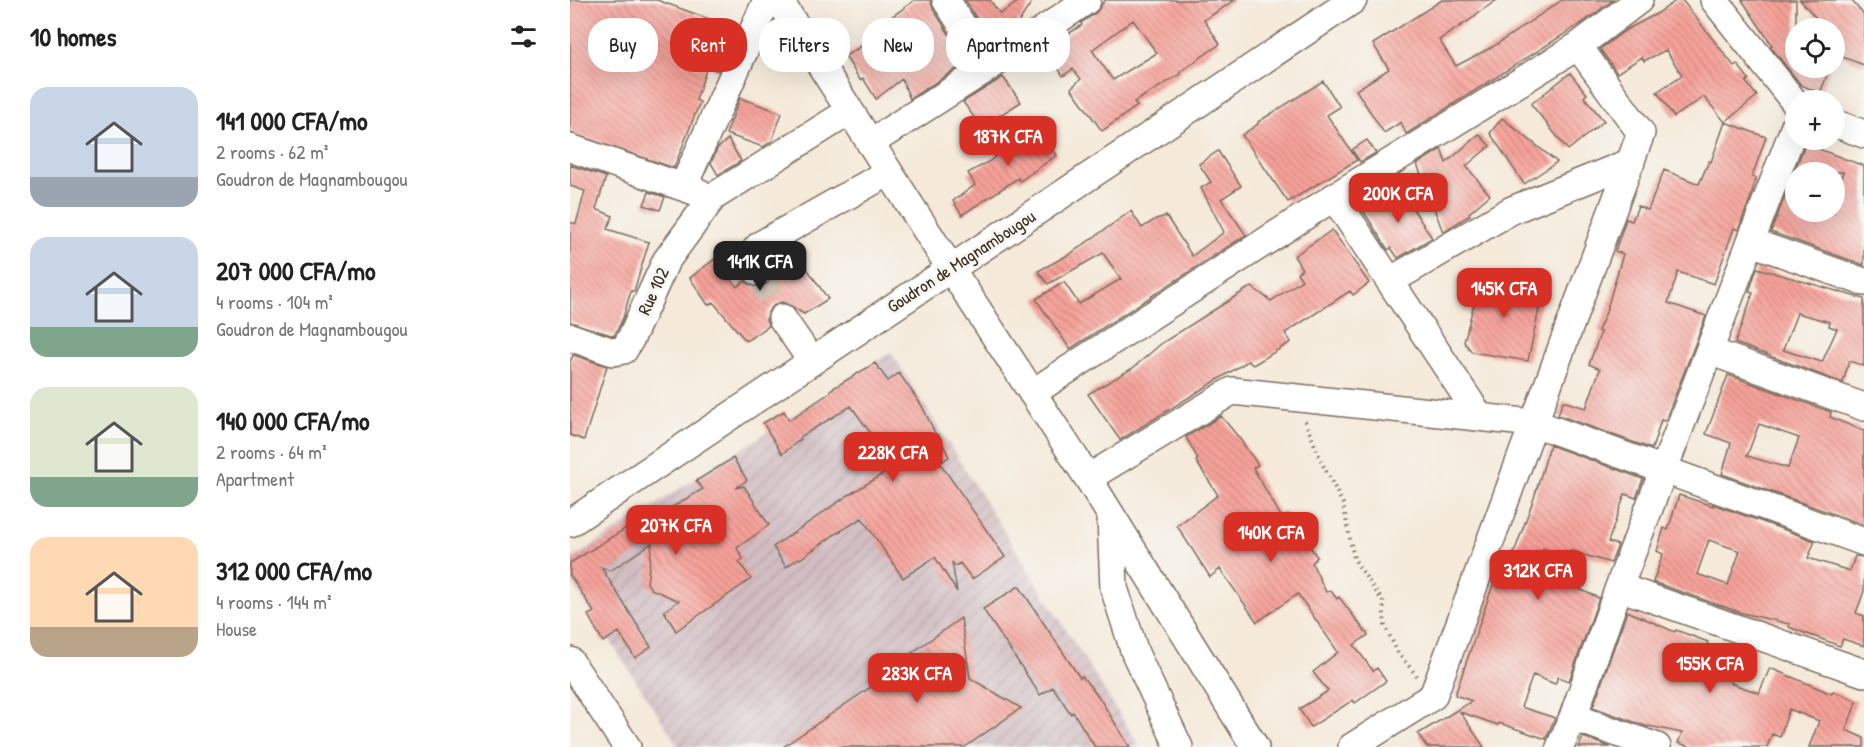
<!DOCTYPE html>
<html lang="en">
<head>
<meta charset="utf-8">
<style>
  body { margin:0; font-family:"Patrick Hand",sans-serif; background:#f2f2f2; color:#222; height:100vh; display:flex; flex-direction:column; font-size:22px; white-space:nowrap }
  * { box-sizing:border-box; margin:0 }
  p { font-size:20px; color:#767676 }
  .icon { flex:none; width:33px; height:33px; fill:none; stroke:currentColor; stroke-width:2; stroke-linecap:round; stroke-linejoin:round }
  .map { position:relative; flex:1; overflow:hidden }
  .details { display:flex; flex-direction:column; background:#fff; width:570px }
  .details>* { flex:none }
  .top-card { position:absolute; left:18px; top:18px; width:570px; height:54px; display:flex; gap:12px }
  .controls { position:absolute; left:1215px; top:18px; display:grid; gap:12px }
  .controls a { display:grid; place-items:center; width:60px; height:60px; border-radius:50%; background:#fff; box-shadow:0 6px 24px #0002; font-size:30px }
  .price { position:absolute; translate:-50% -51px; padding:0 14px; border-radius:12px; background:#d93025; color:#fff; font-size:20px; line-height:39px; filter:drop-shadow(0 2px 3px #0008) }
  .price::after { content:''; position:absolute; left:50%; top:36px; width:18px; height:14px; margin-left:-9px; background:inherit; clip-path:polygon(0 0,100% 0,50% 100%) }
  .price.active { background:#222; color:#fff }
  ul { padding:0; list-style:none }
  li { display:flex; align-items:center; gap:18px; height:150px; padding:0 30px }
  li span { display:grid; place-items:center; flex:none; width:168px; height:120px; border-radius:18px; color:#555 }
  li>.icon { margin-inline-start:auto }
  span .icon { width:72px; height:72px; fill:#fffc; stroke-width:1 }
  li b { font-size:26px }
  h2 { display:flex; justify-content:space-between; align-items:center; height:72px; padding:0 30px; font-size:26px }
  .pill { padding:0 21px; border-radius:24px; background:#fff; box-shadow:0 6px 24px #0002; font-size:21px; line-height:54px }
  .pill.active { background:#d93025; color:#fff }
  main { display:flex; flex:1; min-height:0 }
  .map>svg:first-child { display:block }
  .industrial { fill:url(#industrial-furrows) }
  .building { fill:url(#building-back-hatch); fill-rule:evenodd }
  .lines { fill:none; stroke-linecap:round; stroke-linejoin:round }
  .minor-tunnel { stroke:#d0c3b4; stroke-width:27; stroke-dasharray:27 14; stroke-linecap:butt }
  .minor-casing { stroke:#7c6d5f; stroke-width:30 }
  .path { stroke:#7c6d5f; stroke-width:4; stroke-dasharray:1.5 4.5; stroke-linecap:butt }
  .minor { stroke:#fff; stroke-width:27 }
  .labels { text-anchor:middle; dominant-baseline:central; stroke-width:6; stroke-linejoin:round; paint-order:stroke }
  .street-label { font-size:18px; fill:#3b2a1e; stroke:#f6f6f2 }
</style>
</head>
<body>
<main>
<section class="details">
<h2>10 homes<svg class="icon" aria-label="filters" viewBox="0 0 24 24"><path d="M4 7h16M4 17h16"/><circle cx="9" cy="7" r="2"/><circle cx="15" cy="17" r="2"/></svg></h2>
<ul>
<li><span style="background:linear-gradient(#c9d6e8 75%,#9aa5b1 0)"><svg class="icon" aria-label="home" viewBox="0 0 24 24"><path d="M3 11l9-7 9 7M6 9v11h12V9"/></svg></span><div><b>141 000 CFA/mo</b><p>2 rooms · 62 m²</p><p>Goudron de Magnambougou</p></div></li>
<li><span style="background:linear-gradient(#c9d6e8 75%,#7fa58c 0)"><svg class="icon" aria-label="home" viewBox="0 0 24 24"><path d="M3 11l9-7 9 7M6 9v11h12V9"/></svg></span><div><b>207 000 CFA/mo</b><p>4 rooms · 104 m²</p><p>Goudron de Magnambougou</p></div></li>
<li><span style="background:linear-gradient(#dfe7d0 75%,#7fa58c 0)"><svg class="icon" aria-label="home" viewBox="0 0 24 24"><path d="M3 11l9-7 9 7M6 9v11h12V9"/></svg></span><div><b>140 000 CFA/mo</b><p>2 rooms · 64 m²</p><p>Apartment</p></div></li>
<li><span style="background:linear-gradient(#ffd9b3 75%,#b9a48a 0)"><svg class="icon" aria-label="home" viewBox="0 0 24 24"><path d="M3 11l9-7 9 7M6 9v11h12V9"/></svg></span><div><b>312 000 CFA/mo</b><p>4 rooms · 144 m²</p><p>House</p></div></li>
</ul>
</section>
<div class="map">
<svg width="1294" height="747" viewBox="0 0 1294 747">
  <defs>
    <pattern id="industrial-furrows" width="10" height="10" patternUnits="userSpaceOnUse" patternTransform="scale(1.5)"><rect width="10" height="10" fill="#d2bec2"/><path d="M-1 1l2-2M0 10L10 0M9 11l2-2" fill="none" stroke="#b5a3a6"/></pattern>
    <pattern id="building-back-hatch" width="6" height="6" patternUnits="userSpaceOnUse" patternTransform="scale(1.5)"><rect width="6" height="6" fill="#f7a29a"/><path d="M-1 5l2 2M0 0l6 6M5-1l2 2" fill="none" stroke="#c9847d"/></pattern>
  </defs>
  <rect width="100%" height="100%" fill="#f6f6f2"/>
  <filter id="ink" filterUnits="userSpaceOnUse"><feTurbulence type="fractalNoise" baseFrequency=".0167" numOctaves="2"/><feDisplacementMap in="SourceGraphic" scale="12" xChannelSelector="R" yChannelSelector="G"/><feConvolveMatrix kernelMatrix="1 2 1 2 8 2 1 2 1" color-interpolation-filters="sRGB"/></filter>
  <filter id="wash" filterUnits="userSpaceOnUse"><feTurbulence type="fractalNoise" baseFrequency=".008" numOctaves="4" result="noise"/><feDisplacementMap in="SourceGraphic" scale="24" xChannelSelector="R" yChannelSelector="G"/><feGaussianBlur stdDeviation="1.35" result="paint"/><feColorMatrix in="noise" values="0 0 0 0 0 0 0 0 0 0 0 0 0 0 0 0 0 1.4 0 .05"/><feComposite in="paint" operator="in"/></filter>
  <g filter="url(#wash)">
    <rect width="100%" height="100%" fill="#f5e9d9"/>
    <!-- industrial -->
    <path class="industrial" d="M321,352L570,747H109L0,579V560Z"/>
    <g id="blocks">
      <!-- building -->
      <path class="building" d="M0,0H87L167,29L148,71L137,67L126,100L130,102L104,168L0,133Z
        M345,0H360L363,9L397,62L340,99L332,79L306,99L293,78L290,80L275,56L313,33L309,26Z
        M395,0H420L430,14L451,0H463L443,31L423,45Z
        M535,0H665L634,20L650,44L610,72L611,74L564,102L567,106L532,131L501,88L511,79L503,69L493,76L476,48L512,25L511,23L526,13ZM563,20L587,53L543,80L522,50Z
        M872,0H927L905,15L906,16L869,40L886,66L924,46L992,0H1043L1012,23L836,134L831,122L814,133L786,90L819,69L803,44Z
        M1107,0H1112L1164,66L1167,64L1179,79L1176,82L1187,96L1155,122L1134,97L1104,117L1087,92L1112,75L1096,50L1074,61L1072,57L1047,73L1030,49L1056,30L1088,13Z
        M1172,0H1226V68H1260L1250,93L1231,85L1200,46L1202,45Z
        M1230,0H1281L1294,15V65L1264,54V28H1255Z
        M1000,73L1017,94L1014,97L1034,121L998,150L961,104Z
        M433,77L451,102L411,127L393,102Z
        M753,81L770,107L757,115L787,160L718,202L672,135L688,124V122Z
        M170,98L212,113L202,141L193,147L156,134Z
        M932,118L987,162L954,184L920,133Z
        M464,121L487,155L450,181L448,178L392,215L383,201L405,185L398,173L420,161Z
        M1155,122L1196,137L1182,177L1186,178L1181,197L1168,230L1164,228L1144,284L1108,272L1098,303L1136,316L1095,421L1091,420L1082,449L988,415L993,401L1016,408L1030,369L1019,364L1031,332L1028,331L1036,312L1053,254L1045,251L1056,219L1062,221L1068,206L1078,210L1094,170L1129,184L1139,161L1141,162Z
        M909,134L920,146L896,166L920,195L899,213L900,215L873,232L847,164L871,149L876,163Z
        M158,139L171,161L148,175L141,163L147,149Z
        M797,140L806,153L790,162L782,150Z
        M1235,144L1294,166V265L1201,232ZM1226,172H1273L1264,197V212H1226Z
        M648,151L671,186L651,199L676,235L500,349L466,299L494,282L509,304L551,279L533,253L478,284L468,271L500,254L561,211L572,228L586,219L596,216L622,256L654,232L631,188L641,182L629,164Z
        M0,165L36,177L26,209L43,216L37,229L79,242L64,291H61L53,318L44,336L0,322V222L6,224L15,191L0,186Z
        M830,189L862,238L828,258L821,248L818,250L794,212Z
        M79,192L95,197L90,210L74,205Z
        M762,230L799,283L783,295L780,291L715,333L721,342L683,365L678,361L550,440L518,394L563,368L592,343L677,289L682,287L701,301L732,280L727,273L732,269L724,256Z
        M221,245L258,299L234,314L218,304L211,302L204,305L198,312L196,320L199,326L176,341L143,302L138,305L120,278L146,258L167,287L175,281L182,287H191L199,284L203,277L201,257Z
        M1187,268L1294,299V366L1279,361L1273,383L1165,343L1183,293L1179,292ZM1227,313L1260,322L1259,326L1267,329L1252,362L1213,350Z
        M917,277L974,286L958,361L902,352L894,342L909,284Z
        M3,355L37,366L14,440L0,435V362Z
        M305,363L318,381L329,373L352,406L366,435L368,434L379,457L370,463L435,557L402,579L390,563L385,566L382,562L387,592L365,557L333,578L292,518L264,535L230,559L229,558L216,567L203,547L277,496L318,471L314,463L320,460L281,406L230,437L231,439L212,454L193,423L214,411L219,420L261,392L260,390Z
        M1158,375L1261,412L1260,417L1294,431V525L1152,474L1161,443L1136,434ZM1189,424L1229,438L1218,468L1177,456Z
        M651,416L670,439L688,465L683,468L712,518L718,514L747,557L742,563L756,592L761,591L767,599L769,597L798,635L784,645L803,671L807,668L816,681L785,703L783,700L741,727L729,709L758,691L743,672L768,652L728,594L687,622L650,569L640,577L607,526L648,495L626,461L628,459L616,437Z
        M980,445L1073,479L1066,498L1055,494L1038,542L1048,545L1041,563L1001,551L999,557L973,548L965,569L1029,598L999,681L988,677L985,684L963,675L951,707L985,718L976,739L929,723L928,725L890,712L914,747H857L848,734L902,701L885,695L927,573L934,576L941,561L964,498Z
        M163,458L177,480L166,488L174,486L199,525L167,548L173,559L169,562L181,579L106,631L94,611L109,601L81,589L77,583L82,543L40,571L31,567L81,647L65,658L49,632L33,642L18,615L24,612L0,575V563L77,515L80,520L133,489L126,481Z
        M1109,495L1143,506V504L1245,541L1238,558L1280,571L1285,556L1294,557V591L1286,613L1294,616V646L1273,639L1270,646L1219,627L1220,624L1172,613L1083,582L1093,554L1087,551L1094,528L1098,530ZM1139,540L1170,551L1158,585L1127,574Z
        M449,586L510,678L512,676L530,699L560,747H525L503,712L501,714L483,687L470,695L413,609Z
        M1057,611L1105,632L1106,630L1138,642L1132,658L1165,670L1160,683L1189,693L1200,668L1262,694L1263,691L1287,701L1276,730L1294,738V747H1239L1249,721L1219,709L1210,737L1202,734L1197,747H1121L1108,743L1112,733L1079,726L1078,727L1023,707Z
        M391,618L400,678L451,708L395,747H213L311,680L309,676Z
        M1013,737L1040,747H1009Z"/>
    </g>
  </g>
  <g filter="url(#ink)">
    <use href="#blocks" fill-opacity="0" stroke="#7c6d5f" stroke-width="1.5"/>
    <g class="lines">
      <!-- minor-tunnel -->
      <path class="minor-tunnel" d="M188,272L212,318"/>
      <!-- minor casing -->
      <g class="minor-casing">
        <path id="minor" d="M209,0L381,269L518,478L685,747
          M376,0L419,67
          M1144,0L1226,104
          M1264,123L1294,134
          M300,143L419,67L517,0
          M0,148L130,193
          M113,187L197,0
          M764,197L910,417
          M1181,242L1294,282
          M188,272L185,256L186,249L190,245L319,172
          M820,281L942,210L1061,162
          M212,318L241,360
          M0,337L43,352L54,350L61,338L96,261L143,197L280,111
          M1139,351L1294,407
          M462,393L764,197L1008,46L1069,0
          M518,478L662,391L964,423L1294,542
          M541,518L544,588L565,653L609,747
          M0,523C260,347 522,174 783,0
          M1049,587L1294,673
          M0,661L57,747
          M1003,717L1087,747
          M782,747L863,696L1071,133L1008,46
          M990,747L1003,717L1049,587L1226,123"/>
      </g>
      <!-- path -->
      <path class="path" d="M735,421L752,463L773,504L784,559L813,602L815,626L828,653L847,676"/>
      <!-- minor -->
      <use href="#minor" class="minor"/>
    </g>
  </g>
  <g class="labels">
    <!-- street labels -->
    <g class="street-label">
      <text transform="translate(391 261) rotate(-33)">Goudron de Magnambougou</text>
      <text transform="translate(83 291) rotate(-65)">Rue 102</text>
    </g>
  </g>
</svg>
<div class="controls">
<a><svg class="icon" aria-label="locate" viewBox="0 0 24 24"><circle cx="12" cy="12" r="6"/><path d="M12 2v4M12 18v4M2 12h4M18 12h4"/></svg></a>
<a>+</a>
<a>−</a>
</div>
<b class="price" style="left:438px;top:167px">187K CFA</b>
<b class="price" style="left:828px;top:224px">200K CFA</b>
<b class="price active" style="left:190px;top:292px">141K CFA</b>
<b class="price" style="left:934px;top:319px">145K CFA</b>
<b class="price" style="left:323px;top:483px">228K CFA</b>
<b class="price" style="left:106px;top:556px">207K CFA</b>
<b class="price" style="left:701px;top:563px">140K CFA</b>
<b class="price" style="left:968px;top:601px">312K CFA</b>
<b class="price" style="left:1140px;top:694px">155K CFA</b>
<b class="price" style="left:347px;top:704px">283K CFA</b>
<div class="top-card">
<a class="pill">Buy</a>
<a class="pill active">Rent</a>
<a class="pill">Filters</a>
<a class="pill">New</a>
<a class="pill">Apartment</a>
</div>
</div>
</main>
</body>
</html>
